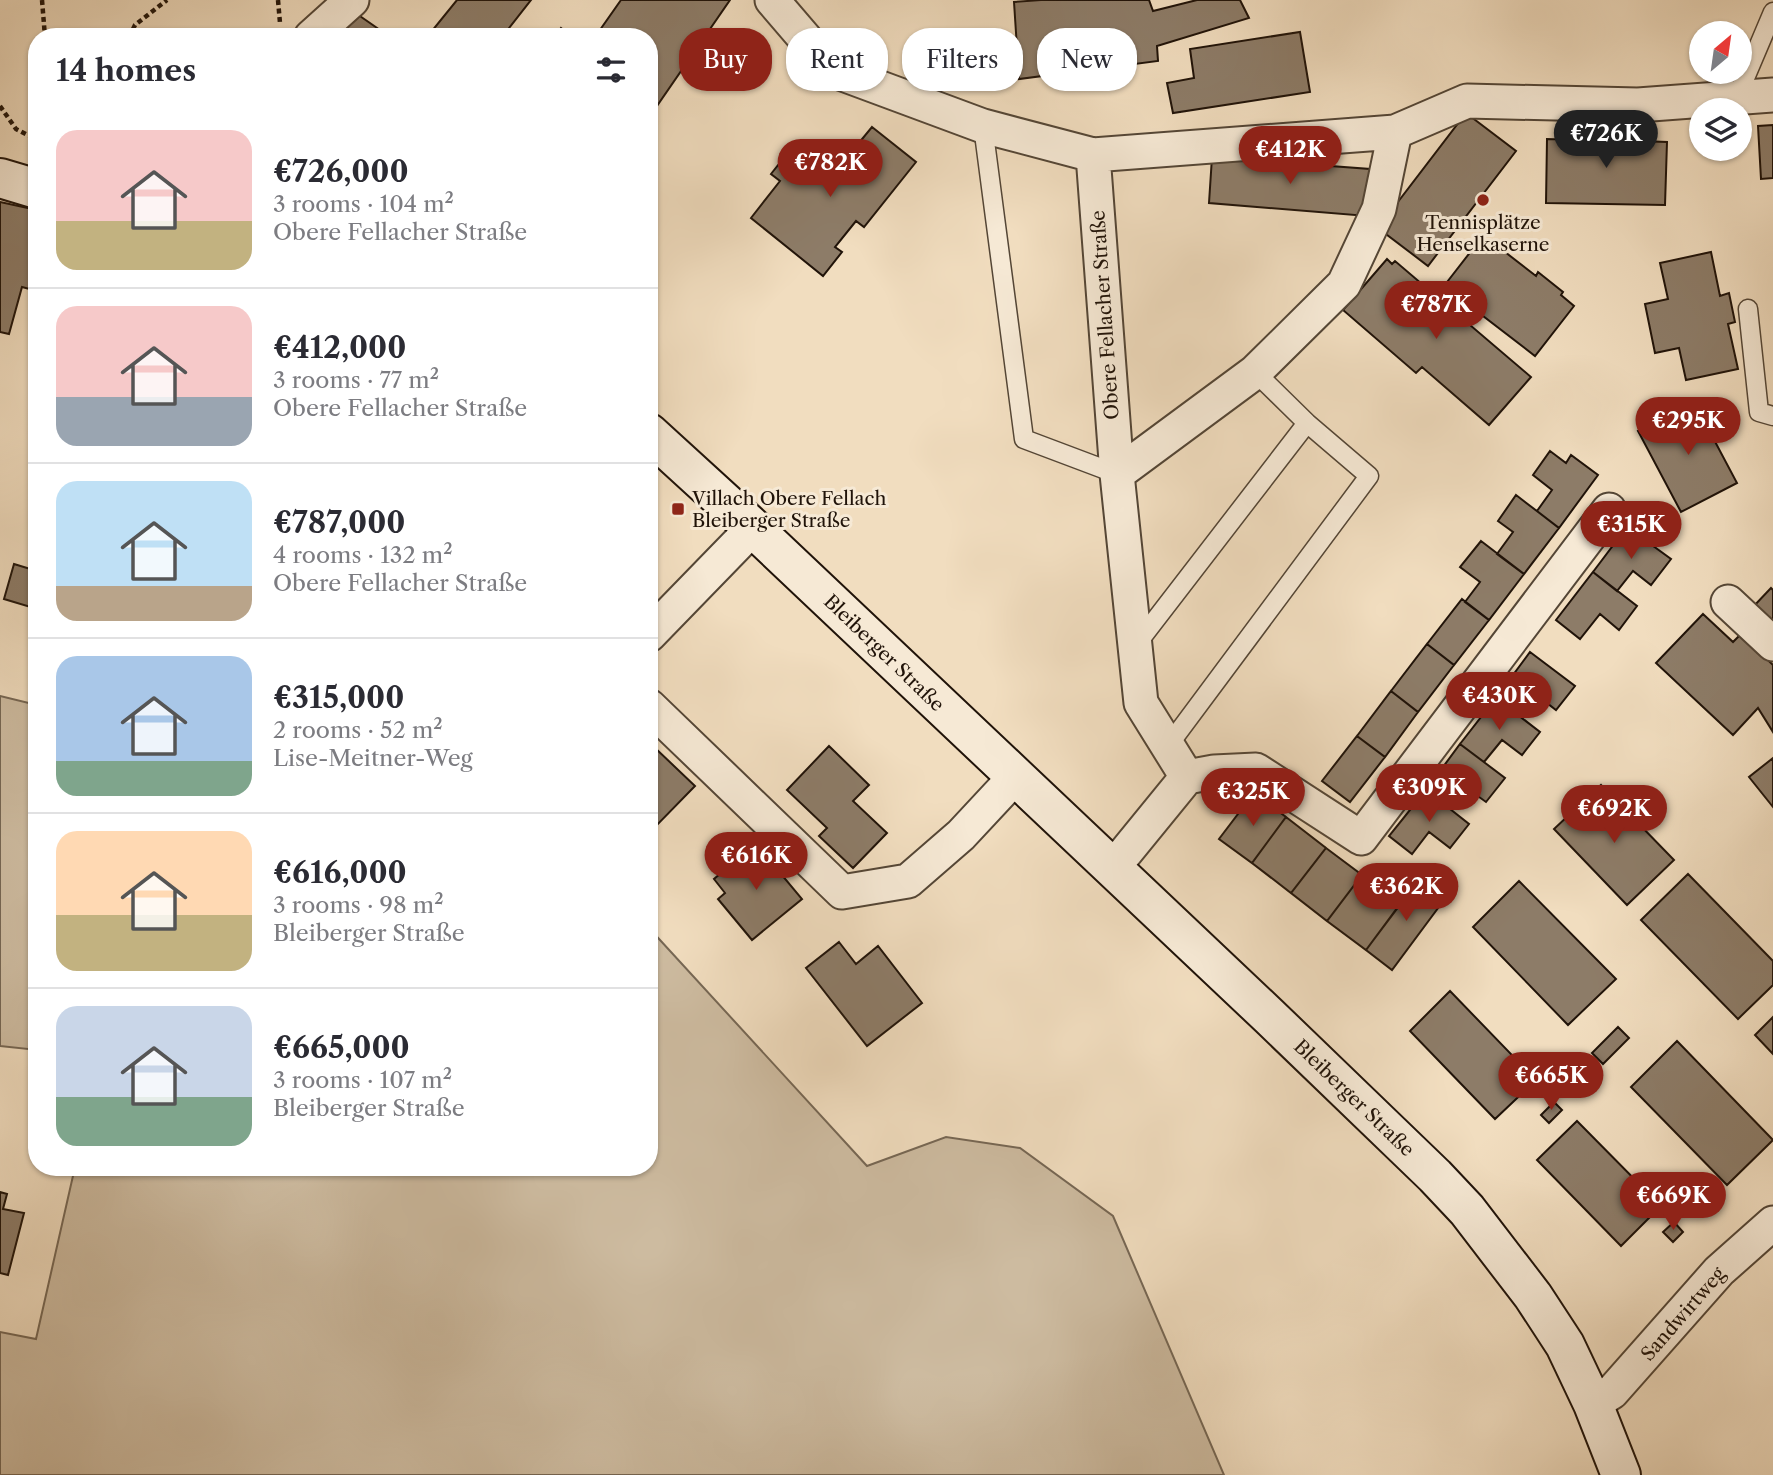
<!DOCTYPE html>
<html lang="en">
<head>
<meta charset="utf-8">
<style>
  body { margin:0; font-family:"Libre Caslon Text",serif; background:#f7f7f7; color:#2b2b33; height:100vh; display:flex; flex-direction:column; font-size:26px; white-space:nowrap }
  * { box-sizing:border-box; margin:0 }
  p { font-size:23px; color:#7c7c81 }
  .icon { flex:none; width:38px; height:38px; fill:none; stroke:currentColor; stroke-width:2; stroke-linecap:round; stroke-linejoin:round }
  .map { position:relative; flex:1; overflow:hidden }
  .panel { position:absolute; left:28px; top:28px; width:630px; height:1148px; display:flex; flex-direction:column; background:#fff; border-radius:28px; box-shadow:0 2px 5px #0004 }
  .panel>* { flex:none }
  .top-card { position:absolute; left:679px; top:28px; width:665px; height:63px; display:flex; gap:14px }
  .needle { width:46px; rotate:29deg }
  .fabs { position:absolute; left:1689px; top:21px; display:grid; gap:14px }
  .fabs a { display:grid; place-items:center; width:63px; height:63px; border-radius:50%; background:#fff; box-shadow:0 2px 5px #0004; font-size:35px }
  .price { position:absolute; translate:-50% -60px; padding:0 16px; border-radius:24px; background:#8f2418; color:#fff; font-size:23px; line-height:46px; filter:drop-shadow(0 2px 4px #0008) }
  .price::after { content:''; position:absolute; left:50%; top:42px; width:21px; height:16px; margin-left:-10px; background:inherit; clip-path:polygon(0 0,100% 0,50% 100%) }
  .price.selected { background:#222; color:#fff }
  ul { padding:0; list-style:none }
  li { display:flex; align-items:center; gap:21px; height:175px; padding:0 28px }
  li+li { border-top:2px solid #e1e1e2 }
  li span { display:grid; place-items:center; flex:none; width:196px; height:140px; border-radius:21px; color:#555 }
  li>.icon { margin-inline-start:auto }
  span .icon { width:84px; height:84px; fill:#fffc; stroke-width:1 }
  li b { font-size:30px }
  h2 { display:flex; justify-content:space-between; align-items:center; height:84px; padding:0 28px; font-size:30px }
  .tag { padding:0 24px; border-radius:28px; background:#fff; box-shadow:0 2px 5px #0004; font-size:24px; line-height:63px }
  .tag.selected { background:#8f2418; color:#fff }
  .map>svg:first-child { display:block }
  .green { fill:#cdbba0; stroke:#766754; stroke-width:2 }
  .building { fill:#8d7c68; stroke:#201309; stroke-width:2 }
  .lines { fill:none; stroke-linecap:round; stroke-linejoin:round }
  .lane-casing { stroke:#544636; stroke-width:21 }
  .street-casing { stroke:#544636; stroke-width:37 }
  .secondary-casing { stroke:#201309; stroke-width:42 }
  .path { stroke:#201309; stroke-width:4.5; stroke-dasharray:5 3.5; stroke-linecap:butt }
  .lane { stroke:#f6e9d5; stroke-width:18 }
  .street { stroke:#f6e9d5; stroke-width:33 }
  .secondary { stroke:#f6e9d5; stroke-width:38 }
  .poi-dot { fill:#8f2418; stroke:#f6e9d5; stroke-width:2.5 }
  .labels { text-anchor:middle; dominant-baseline:central; stroke-width:6; stroke-linejoin:round; paint-order:stroke }
  .poi-label { font-size:19px; fill:#201309; stroke:#f6e9d5 }
  .street-label { font-size:19px; fill:#201309; stroke:#f6e9d5 }
</style>
</head>
<body>
<div class="map">
<svg width="1773" height="1475" viewBox="0 0 1773 1475">
  <rect width="100%" height="100%" fill="#f1ddbf"/>
  <filter id="stains"><feTurbulence type="fractalNoise" baseFrequency=".00286" numOctaves="4"/><feColorMatrix values="0 0 0 0 .2 0 0 0 0 .09 0 0 0 0 .02 0 0 0 .5 -.17"/></filter>
  <radialGradient id="worn" r=".72"><stop offset=".6" stop-color="#630" stop-opacity="0"/><stop offset="1" stop-color="#630" stop-opacity=".3"/></radialGradient>
  <!-- green -->
  <path class="green" d="M0,696L37,705V1050L0,1046Z
    M649,928L867,1166L946,1137L1020,1148L1113,1216L1224,1475H0V1332L36,1339L75,1167H649Z"/>
  <!-- building -->
  <path class="building" d="M457,0H531L502,37H427Z
    M621,0H730L650,116L649,37H595Z
    M1041,0H1149L1153,11L1197,0H1240L1249,18L1157,46L1158,61L1019,79L1014,2Z
    M357,14L390,37H341Z
    M561,28L573,37H555Z
    M1300,32L1310,92L1173,113L1167,83L1194,78L1190,49Z
    M1466,113L1516,151L1428,266L1378,228Z
    M1773,125V178L1761,179L1758,126Z
    M872,127L916,162L864,227L856,221L835,247L842,252L823,276L751,218L780,181L771,174L794,145L841,182L861,156L853,150Z
    M1578,128L1611,129V140L1667,142L1665,205L1546,203L1547,139L1578,140Z
    M1212,157L1370,169L1367,216L1209,203Z
    M0,202L37,210V291L22,287L9,334L0,332Z
    M1482,237L1494,247L1496,245L1536,276L1538,272L1563,292L1561,295L1574,306L1535,356L1444,286Z
    M1711,252L1720,296L1729,293L1735,322L1728,324L1738,369L1686,380L1679,348L1655,353L1645,304L1668,299L1660,263Z
    M1387,259L1392,264L1395,261L1531,377L1489,425L1422,367L1416,373L1343,310Z
    M1694,402L1737,483L1681,512L1638,431Z
    M1550,451L1566,463L1571,455L1598,475L1559,528L1537,511L1552,490L1533,475Z
    M1516,495L1559,528L1524,574L1497,554L1513,532L1498,521Z
    M1627,527L1671,559L1651,585L1633,571L1617,591L1593,572Z
    M1481,541L1524,574L1489,620L1465,602L1480,582L1460,567Z
    M14,564L37,571V609L4,599Z
    M1593,572L1637,606L1619,630L1600,614L1580,639L1556,620Z
    M1771,588L1773,590V627L1752,608Z
    M1462,599L1489,620L1454,665L1427,644Z
    M1703,614L1733,642L1741,634L1773,665V732L1758,708L1733,735L1656,663Z
    M1427,644L1454,665L1418,712L1391,691Z
    M1530,652L1575,686L1556,710L1534,693L1518,715L1496,698Z
    M1391,691L1418,712L1385,757L1357,736Z
    M1496,698L1540,732L1522,755L1502,740L1484,762L1460,744Z
    M1357,736L1385,757L1350,802L1322,781Z
    M1460,744L1505,778L1486,802L1464,786L1448,806L1426,790Z
    M653,746L695,786L656,826L649,820V750Z
    M829,746L869,785L853,801L887,833L853,868L819,836L827,828L787,790Z
    M1773,758V807L1749,777Z
    M1601,785L1674,860L1627,905L1554,829Z
    M1426,790L1469,824L1450,848L1429,832L1412,854L1389,836Z
    M1254,793L1286,817L1252,863L1219,839Z
    M1286,817L1326,848L1291,893L1252,863Z
    M756,844L802,899L752,940L718,899L725,893L714,879Z
    M1326,848L1362,875L1327,921L1291,893Z
    M1688,874L1773,961V985L1738,1019L1641,920Z
    M1362,875L1400,904L1366,950L1327,921Z
    M1421,877L1447,896L1392,970L1366,950Z
    M1519,881L1616,979L1568,1025L1473,927Z
    M839,942L856,964L878,946L922,1003L867,1046L806,968Z
    M1450,991L1536,1080L1495,1119L1410,1031Z
    M1773,1017V1054L1755,1035Z
    M1618,1027L1629,1038L1603,1064L1592,1053Z
    M1677,1041L1773,1140L1727,1185L1631,1087Z
    M1554,1102L1562,1110L1549,1123L1541,1115Z
    M1577,1121L1661,1206L1621,1246L1537,1160Z
    M0,1192L7,1194L3,1209L24,1213L8,1275L0,1273Z
    M1674,1222L1683,1232L1673,1242L1663,1232Z"/>
  <g class="lines">
    <!-- lane casing -->
    <g class="lane-casing">
      <path id="lane" d="M1737,97L1773,12
        M983,126L1024,439L1117,474
        M1748,309L1759,412L1773,416
        M1136,645L1307,423
        M1168,746L1369,476L1307,423L1255,372"/>
    </g>
    <!-- street casing -->
    <g class="street-casing">
      <path id="street" d="M772,0L832,70L983,126L1093,155L1395,132L1467,101L1638,105L1773,95
        M311,37L352,0
        M1093,155L1117,474L1141,703L1187,777
        M1117,474L1255,372L1344,284L1379,209L1395,132
        M1728,602L1773,644
        M649,635L753,528
        M649,706L842,892L908,881L961,835L1015,777
        M1110,866L1125,853L1187,777L1214,772L1256,770L1361,838L1609,510
        M1593,1404L1612,1392L1719,1271L1773,1223"/>
    </g>
    <!-- secondary casing -->
    <g class="secondary-casing">
      <path id="secondary" d="M0,178L37,189
        M649,433L753,528L1269,1016L1435,1176L1467,1210L1533,1296L1565,1345L1593,1404L1621,1475"/>
    </g>
    <!-- path -->
    <path class="path" d="M42,0L45,37
      M278,0L280,23
      M129,37L135,25L167,0
      M0,106L16,129L37,140"/>
    <!-- lane -->
    <use href="#lane" class="lane"/>
    <!-- street -->
    <use href="#street" class="street"/>
    <!-- secondary -->
    <use href="#secondary" class="secondary"/>
  </g>
  <!-- markers -->
  <g class="poi-dot">
    <circle cx="1483" cy="200" r="7"/>
    <rect x="671" y="502" width="14" height="14" rx="3.5"/>
  </g>
  <g class="labels">
    <!-- poi labels -->
    <g class="poi-label">
      <text x="1483" y="222">Tennisplätze<tspan x="1483" dy="22">Henselkaserne</tspan></text>
      <text x="692" y="498" text-anchor="start">Villach Obere Fellach<tspan x="692" dy="22">Bleiberger Straße</tspan></text>
    </g>
    <!-- street labels -->
    <g class="street-label">
      <text transform="translate(1105 315) rotate(-94)">Obere Fellacher Straße</text>
      <text transform="translate(884 653) rotate(44)">Bleiberger Straße</text>
      <text transform="translate(1354 1098) rotate(44)">Bleiberger Straße</text>
      <text transform="translate(1683 1314) rotate(-49)">Sandwirtweg</text>
    </g>
  </g>
  <rect width="100%" height="100%" filter="url(#stains)"/>
  <rect width="100%" height="100%" fill="url(#worn)"/>
</svg>
<div class="fabs">
<a><svg class="needle" viewBox="-14 -14 28 28"><path d="M0-13l5 13h-10z" fill="#e53935"/><path d="M0 13l5-13h-10z" fill="#7c7c81"/></svg></a>
<a><svg class="icon" aria-label="layers" viewBox="0 0 24 24"><path d="M12 4l9 5-9 5-9-5zM3 14l9 5 9-5"/></svg></a>
</div>
<b class="price selected" style="left:1606px;top:170px">€726K</b>
<b class="price" style="left:1290px;top:186px">€412K</b>
<b class="price" style="left:830px;top:199px">€782K</b>
<b class="price" style="left:1436px;top:341px">€787K</b>
<b class="price" style="left:1688px;top:457px">€295K</b>
<b class="price" style="left:1631px;top:561px">€315K</b>
<b class="price" style="left:1499px;top:732px">€430K</b>
<b class="price" style="left:1429px;top:824px">€309K</b>
<b class="price" style="left:1253px;top:828px">€325K</b>
<b class="price" style="left:1614px;top:845px">€692K</b>
<b class="price" style="left:756px;top:892px">€616K</b>
<b class="price" style="left:1406px;top:923px">€362K</b>
<b class="price" style="left:1551px;top:1112px">€665K</b>
<b class="price" style="left:1673px;top:1232px">€669K</b>
<div class="top-card">
<a class="tag selected">Buy</a>
<a class="tag">Rent</a>
<a class="tag">Filters</a>
<a class="tag">New</a>
</div>
<section class="panel">
<h2>14 homes<svg class="icon" aria-label="filters" viewBox="0 0 24 24"><path d="M4 7h16M4 17h16"/><circle cx="9" cy="7" r="2"/><circle cx="15" cy="17" r="2"/></svg></h2>
<ul>
<li><span style="background:linear-gradient(#f6c9c9 65%,#c2b280 0)"><svg class="icon" aria-label="home" viewBox="0 0 24 24"><path d="M3 11l9-7 9 7M6 9v11h12V9"/></svg></span><div><b>€726,000</b><p>3 rooms · 104 m²</p><p>Obere Fellacher Straße</p></div></li>
<li><span style="background:linear-gradient(#f6c9c9 65%,#9aa5b1 0)"><svg class="icon" aria-label="home" viewBox="0 0 24 24"><path d="M3 11l9-7 9 7M6 9v11h12V9"/></svg></span><div><b>€412,000</b><p>3 rooms · 77 m²</p><p>Obere Fellacher Straße</p></div></li>
<li><span style="background:linear-gradient(#bfe0f5 75%,#b9a48a 0)"><svg class="icon" aria-label="home" viewBox="0 0 24 24"><path d="M3 11l9-7 9 7M6 9v11h12V9"/></svg></span><div><b>€787,000</b><p>4 rooms · 132 m²</p><p>Obere Fellacher Straße</p></div></li>
<li><span style="background:linear-gradient(#a9c7e8 75%,#7fa58c 0)"><svg class="icon" aria-label="home" viewBox="0 0 24 24"><path d="M3 11l9-7 9 7M6 9v11h12V9"/></svg></span><div><b>€315,000</b><p>2 rooms · 52 m²</p><p>Lise-Meitner-Weg</p></div></li>
<li><span style="background:linear-gradient(#ffd9b3 60%,#c2b280 0)"><svg class="icon" aria-label="home" viewBox="0 0 24 24"><path d="M3 11l9-7 9 7M6 9v11h12V9"/></svg></span><div><b>€616,000</b><p>3 rooms · 98 m²</p><p>Bleiberger Straße</p></div></li>
<li><span style="background:linear-gradient(#c9d6e8 65%,#7fa58c 0)"><svg class="icon" aria-label="home" viewBox="0 0 24 24"><path d="M3 11l9-7 9 7M6 9v11h12V9"/></svg></span><div><b>€665,000</b><p>3 rooms · 107 m²</p><p>Bleiberger Straße</p></div></li>
</ul>
</section>
</div>
</body>
</html>
